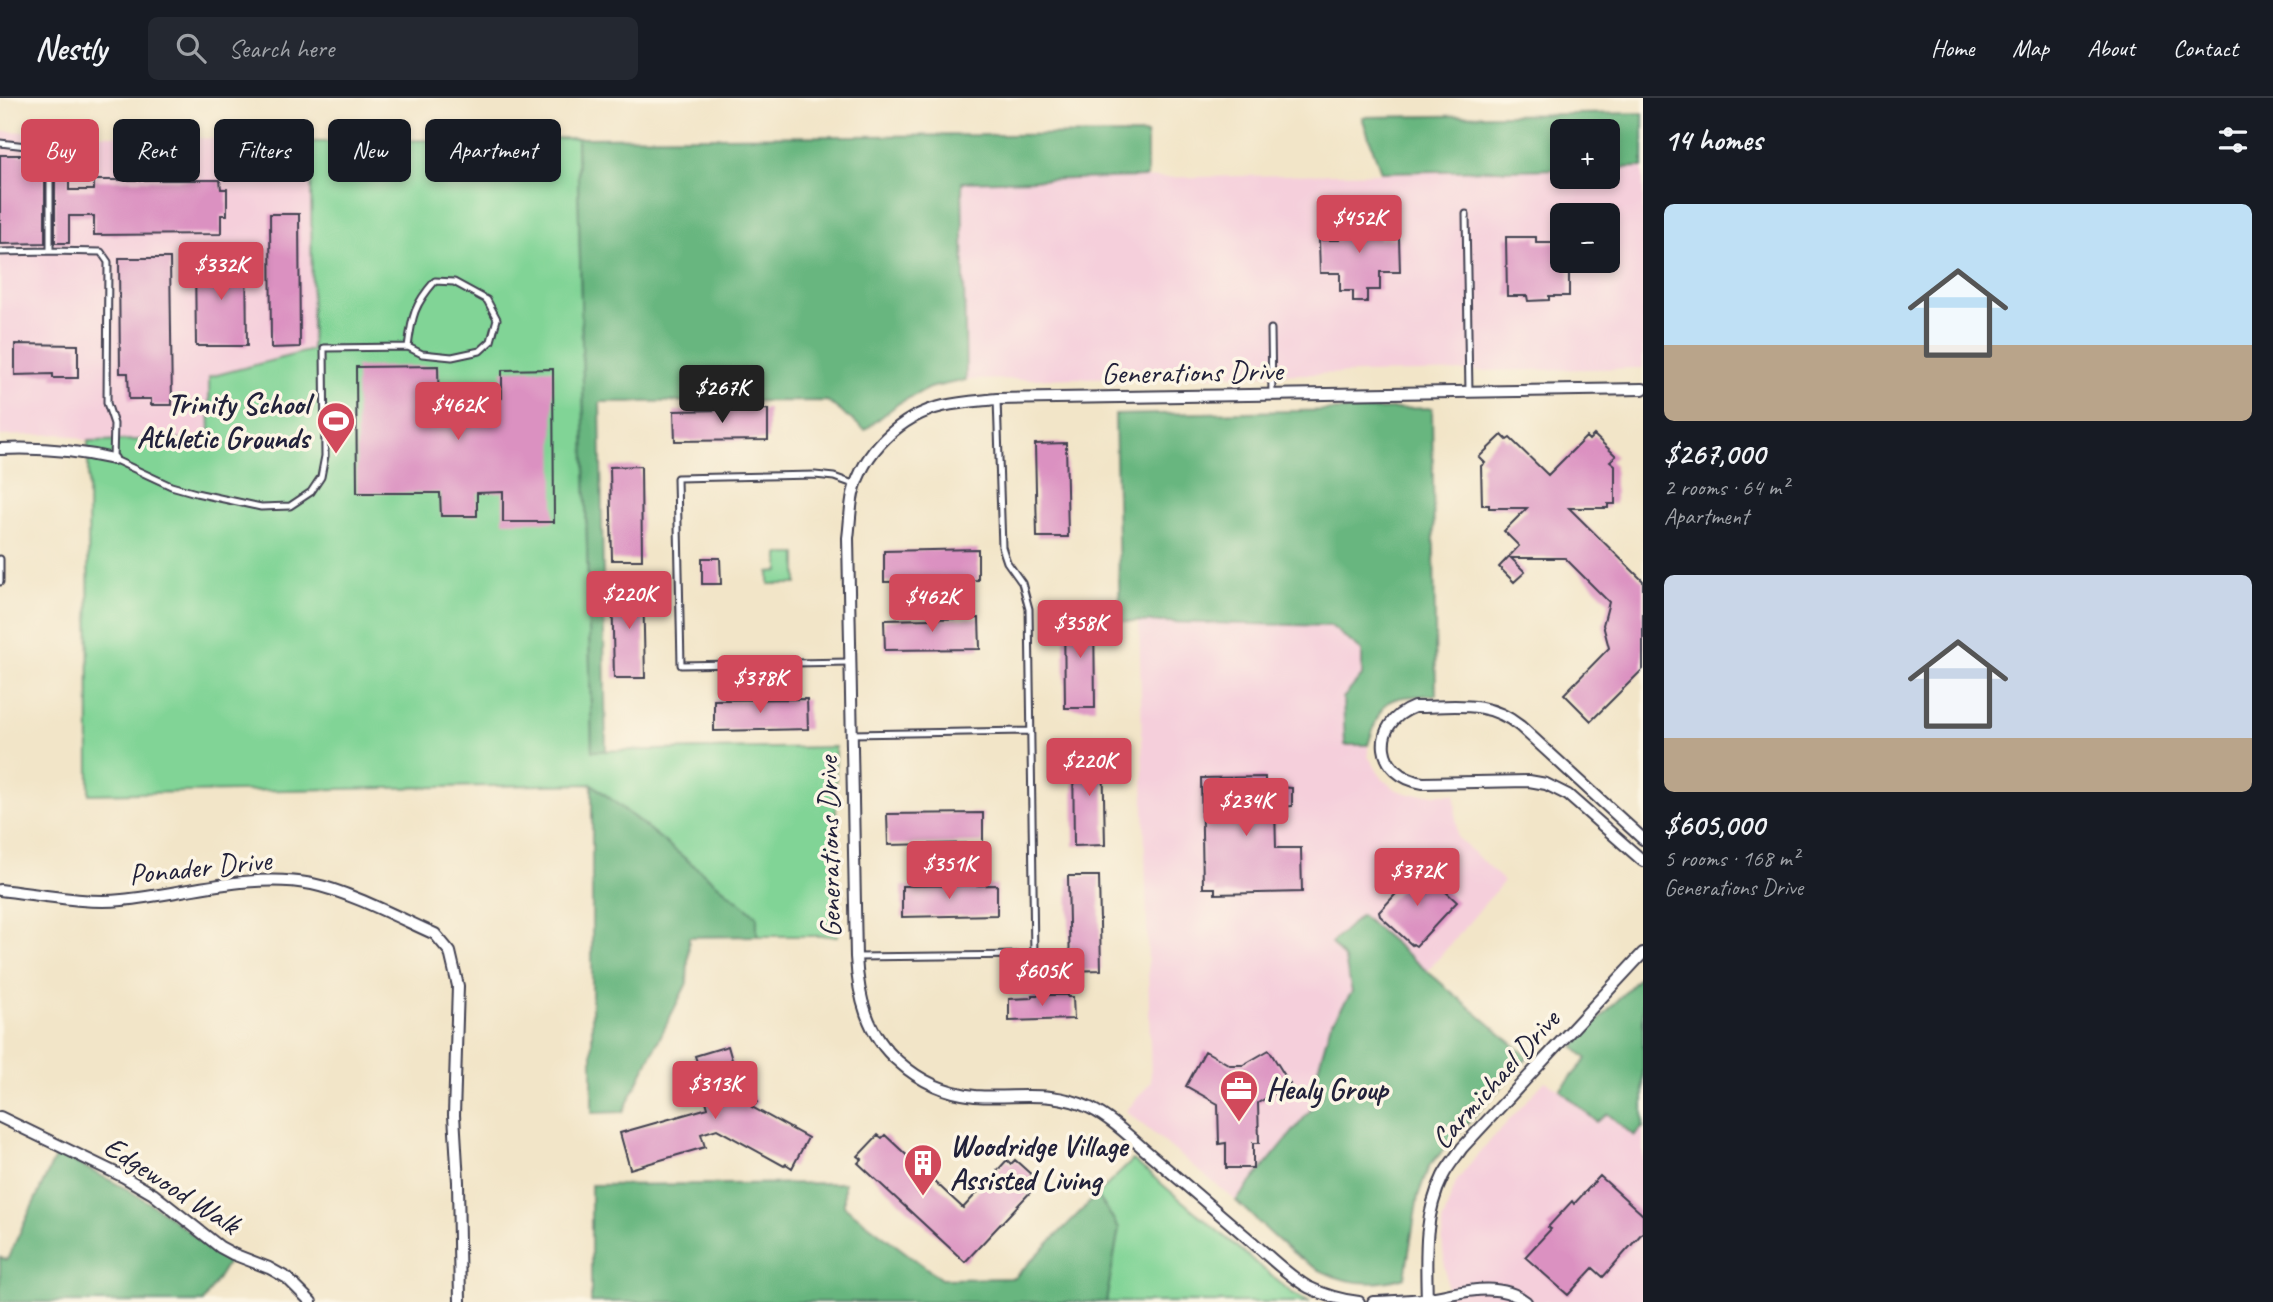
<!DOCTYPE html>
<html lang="en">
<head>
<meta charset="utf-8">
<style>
  body { margin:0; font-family:Caveat,sans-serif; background:#242831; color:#f1f3f6; height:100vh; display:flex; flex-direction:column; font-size:26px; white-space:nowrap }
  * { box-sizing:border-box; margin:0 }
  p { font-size:23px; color:#9ea1a6 }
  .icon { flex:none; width:38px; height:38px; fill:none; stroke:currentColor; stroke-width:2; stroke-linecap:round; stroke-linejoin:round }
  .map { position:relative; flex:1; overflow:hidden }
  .details { display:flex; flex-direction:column; background:#171b24; width:630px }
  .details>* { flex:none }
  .banner { position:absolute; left:21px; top:21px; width:665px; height:63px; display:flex; gap:14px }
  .buttons { position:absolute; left:1550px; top:21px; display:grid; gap:14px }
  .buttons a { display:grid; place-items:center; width:70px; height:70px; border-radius:10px; background:#171b24; box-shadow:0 4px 10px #0003; font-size:35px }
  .price { position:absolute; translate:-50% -60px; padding:0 16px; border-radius:7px; background:#d1495b; color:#fff; font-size:23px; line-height:46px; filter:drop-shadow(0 2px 4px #0008) }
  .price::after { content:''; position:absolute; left:50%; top:42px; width:21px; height:16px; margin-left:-10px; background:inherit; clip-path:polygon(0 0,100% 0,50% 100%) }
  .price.on { background:#222; color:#fff }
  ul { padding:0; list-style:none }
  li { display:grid; align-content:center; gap:14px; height:371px; padding:0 21px }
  li span { display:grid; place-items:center; height:217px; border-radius:10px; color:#555 }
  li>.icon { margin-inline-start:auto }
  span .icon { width:126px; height:126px; fill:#fffc; stroke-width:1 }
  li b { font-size:30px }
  h2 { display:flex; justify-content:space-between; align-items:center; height:84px; padding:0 21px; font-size:30px }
  .pill { padding:0 24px; border-radius:10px; background:#171b24; box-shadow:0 4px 10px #0003; font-size:24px; line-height:63px }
  .pill.on { background:#d1495b; color:#fff }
  header { display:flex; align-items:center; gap:42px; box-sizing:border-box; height:98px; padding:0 35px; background:#171b24; border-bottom:2px solid #363941 }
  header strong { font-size:33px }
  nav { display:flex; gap:38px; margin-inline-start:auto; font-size:24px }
  .search { width:490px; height:63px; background:#242831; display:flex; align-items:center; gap:18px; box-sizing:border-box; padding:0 24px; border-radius:10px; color:#9ea1a6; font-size:26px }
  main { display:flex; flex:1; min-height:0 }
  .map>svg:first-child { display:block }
  .built { fill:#f5cfdb; fill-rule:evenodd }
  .green { fill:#81d496; stroke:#527b68; stroke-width:2 }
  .forest { fill:#68b67f; stroke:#456c5d; stroke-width:2 }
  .building { fill:#db91c1 }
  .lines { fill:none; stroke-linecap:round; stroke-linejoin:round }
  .service-casing { stroke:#413f50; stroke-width:9 }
  .minor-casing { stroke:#413f50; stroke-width:14 }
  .service { stroke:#fff; stroke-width:5 }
  .minor { stroke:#fff; stroke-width:10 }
  .labels { text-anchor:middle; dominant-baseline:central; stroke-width:7; stroke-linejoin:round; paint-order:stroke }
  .street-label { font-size:30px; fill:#22223b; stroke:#fcf5e5 }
  .poi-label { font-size:30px; font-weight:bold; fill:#22223b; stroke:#fcf5e5; text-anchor:start }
</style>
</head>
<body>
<header>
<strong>Nestly</strong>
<div class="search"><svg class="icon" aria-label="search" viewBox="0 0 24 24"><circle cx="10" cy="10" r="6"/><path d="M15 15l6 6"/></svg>Search here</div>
<nav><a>Home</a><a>Map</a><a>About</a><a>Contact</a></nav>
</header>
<main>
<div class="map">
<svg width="1643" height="1204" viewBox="0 0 1643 1204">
  <rect width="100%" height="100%" fill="#fcf5e5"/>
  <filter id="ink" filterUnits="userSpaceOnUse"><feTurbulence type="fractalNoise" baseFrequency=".0143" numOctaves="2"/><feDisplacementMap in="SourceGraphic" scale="14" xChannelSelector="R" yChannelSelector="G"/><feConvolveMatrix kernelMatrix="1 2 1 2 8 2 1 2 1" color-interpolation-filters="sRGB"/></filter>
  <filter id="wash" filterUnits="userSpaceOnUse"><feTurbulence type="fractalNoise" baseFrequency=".00686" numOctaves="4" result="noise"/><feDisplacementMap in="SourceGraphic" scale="28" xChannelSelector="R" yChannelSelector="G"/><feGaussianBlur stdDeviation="1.57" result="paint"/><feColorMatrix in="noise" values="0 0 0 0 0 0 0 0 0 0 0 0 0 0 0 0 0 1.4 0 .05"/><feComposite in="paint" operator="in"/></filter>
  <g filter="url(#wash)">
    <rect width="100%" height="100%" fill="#f2e5c8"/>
    <!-- built -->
    <path class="built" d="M0,33L311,44L312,252L209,279L210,341L88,343L63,336L0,338Z
      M1643,69V270L966,282L962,84L1563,71V79H1608V70ZM1563,117H1608V163H1563Z
      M1139,522L1331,528L1362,552V578L1346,646L1368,647V658L1383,682L1397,692L1409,696H1455L1457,739L1504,783L1427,874L1361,817L1331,845L1345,862L1352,894L1330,928L1314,985L1323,997L1236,1103L1126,1013L1151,984Z
      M1545,983L1560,992L1597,1024L1607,1016L1634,1038L1643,1029V1204H1449L1443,1152L1442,1125L1456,1084L1478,1056Z"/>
    <!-- green -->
    <path class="green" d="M577,40L592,653L835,649L838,838H757V818L592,686L89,696L88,343L210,341L209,279L312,252L311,44Z
      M779,456H797V486H769V474L779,473Z
      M1133,1062L1292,1195L1310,1204H1106L1119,1130L1097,1097Z"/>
    <!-- forest -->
    <path class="forest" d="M1643,15V69L1608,70V33H1563V71L1381,74L1362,19Z
      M1147,36V79L962,84L966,282L929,290L899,305L865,332L827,303L600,304L606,653H592L577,40Z
      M1432,310L1436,597C1385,600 1384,596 1368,647H1345L1343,600L1362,578V553L1331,528L1120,523L1115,317Z
      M592,686L757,818V838L689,839L687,885L623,1014L592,1015Z
      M1361,817L1528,959L1429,1068L1418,1098L1405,1179C1330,1203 1286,1149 1236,1103L1323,997L1314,985L1330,928L1352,894L1345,862L1331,845Z
      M1643,875V1029L1634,1038L1608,1016L1597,1024L1560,992L1587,961L1574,949Z
      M57,1055L127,1091L162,1113L228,1164L203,1204H0V1159L7,1162Z
      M844,1085V1108L941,1181L1014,1180L1097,1097L1119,1130L1106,1204H591V1087Z"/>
    <g id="blocks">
      <!-- building -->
      <path class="building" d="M0,57H42L45,61V145L0,146Z
        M55,57H69V92H94V82H220L221,91H227V117H221V136L94,137V118H69V145H55Z
        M270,116H299L300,249L271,250Z
        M1339,116H1378L1379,141L1399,140L1400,174H1380V192H1367V204H1353V193H1340V175H1320L1319,142H1339Z
        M1506,139H1536V145H1563V163H1569V198H1549V202L1528,203L1527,198H1507Z
        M246,159L247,248H196L195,160Z
        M119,160H170L172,307H151V301H129L128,275H120Z
        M15,246L78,247V280H53V276L15,277Z
        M438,268L439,318L475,317V301L502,300V272L553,271L554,424H503V394L477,395V418H441L440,395H357L356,269Z
        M768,311V342L675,343L674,313Z
        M1502,337L1507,342L1510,340L1548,377L1586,339L1589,342L1594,337L1616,358L1610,363L1615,367V406H1608V410H1569L1643,483V571L1591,623L1564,596L1609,550L1603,527L1609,504L1565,460H1511L1525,474L1514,484L1499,469L1519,448L1504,433L1527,410H1489V407H1482L1481,368L1485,365L1479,359Z
        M1066,345L1068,439H1037L1035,346Z
        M641,368L642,462H612L610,369Z
        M978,451V482L884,484V453Z
        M702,460H720L721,486H702Z
        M643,486L645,580H614L612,487Z
        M1064,515H1094L1095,610H1065Z
        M979,520L980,551L885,552L884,522Z
        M807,601L808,631L714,633V602Z
        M1103,652L1105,747L1074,748L1073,653Z
        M1265,679V688L1292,690V708L1275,709L1276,750H1301L1302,794L1215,796V790H1203L1201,680Z
        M983,715V745L888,747L887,716Z
        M1420,770L1457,804L1416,848L1413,846L1412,847L1380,818L1379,814Z
        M1068,778H1099L1101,872L1070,873Z
        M997,787V817L902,819V788Z
        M1032,897H1068V899H1073L1074,921L1009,923V901L1032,900Z
        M728,948L742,997L748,992L758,1004L752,1009L808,1040L792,1070L786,1066L784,1068L717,1031L701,1036L705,1049L630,1071L620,1035L708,1010L695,965L697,964L695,958Z
        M1269,952L1290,986L1258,1005L1259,1045H1253V1070H1226V1045L1219,1046L1218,1006L1186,988L1205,953L1230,967H1243Z
        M878,1037L882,1040L885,1037L963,1110L1007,1062L1011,1066L1015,1062L1034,1079L1030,1083L1036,1088L965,1164L858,1065L862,1061L858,1058Z
        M1600,1078L1643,1117V1134L1603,1179L1593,1170L1568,1197L1525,1159L1551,1131L1548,1129L1572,1103L1574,1106Z"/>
    </g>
  </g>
  <g filter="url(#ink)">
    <use href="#blocks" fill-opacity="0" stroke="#413f50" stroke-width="2"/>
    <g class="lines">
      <!-- service casing -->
      <g class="service-casing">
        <path id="service" d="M0,45L44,50L50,59V153L0,154
          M1466,116L1469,294
          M50,153L101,154L108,164L107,305L114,326L113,361L171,388L196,395L261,409L290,408L311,394L321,379L325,358L324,250L408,249L422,256L452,259L480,253L491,243L497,221L487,202L454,184L435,183C414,207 412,218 408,249
          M1271,231L1272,297
          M0,461V484
          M849,564L681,567L677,380L815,377L834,379L856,387
          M851,636L1030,633
          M856,859L1034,857L1029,511L1022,485L1007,464L1002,449L997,301"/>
      </g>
      <!-- minor casing -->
      <g class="minor-casing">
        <path id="minor" d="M0,351C40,349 75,352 113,361
          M1643,741L1520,628C1487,601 1455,609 1414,609C1369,626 1376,678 1423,685L1529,683L1546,686L1568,697L1643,763
          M0,792C37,796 85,806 122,802C184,796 249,774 312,786C350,794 399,820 435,836L450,854L458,888L454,1017L458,1084L460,1204
          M0,1019L124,1079L153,1096L220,1149L233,1156L269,1170L287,1180L311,1204
          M1359,1204C1341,1202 1324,1197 1308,1189C1287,1177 1269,1158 1250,1142C1215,1112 1180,1082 1145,1052C1128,1037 1110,1020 1090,1010C1051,991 1016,1001 975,998C946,995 920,983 899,964C867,937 858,898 856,859L848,440C850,425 850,410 853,396C863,354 900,318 943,308C961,304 979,303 997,301L1643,291
          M1373,1204C1392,1203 1411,1203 1429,1200C1460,1195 1499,1182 1526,1204
          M1427,1204C1426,1160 1423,1118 1443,1078C1448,1068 1456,1059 1462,1050L1643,855"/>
      </g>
      <!-- service -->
      <use href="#service" class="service"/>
      <!-- minor -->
      <use href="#minor" class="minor"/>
    </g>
  </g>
  <!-- icons -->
  <defs>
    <g id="stadium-pin" transform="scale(2.0125)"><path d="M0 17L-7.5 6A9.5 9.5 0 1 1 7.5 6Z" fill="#d1495b" stroke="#fcf5e5"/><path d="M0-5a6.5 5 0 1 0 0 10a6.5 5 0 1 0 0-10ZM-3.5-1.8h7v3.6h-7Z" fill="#fff"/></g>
    <g id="office-pin" transform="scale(2.0125)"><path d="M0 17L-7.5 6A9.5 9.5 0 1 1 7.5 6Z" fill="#d1495b" stroke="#fcf5e5"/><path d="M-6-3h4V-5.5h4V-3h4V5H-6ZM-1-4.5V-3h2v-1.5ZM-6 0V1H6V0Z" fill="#fff"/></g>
    <g id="building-pin" transform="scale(2.0125)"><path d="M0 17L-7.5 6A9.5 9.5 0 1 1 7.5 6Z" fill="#d1495b" stroke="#fcf5e5"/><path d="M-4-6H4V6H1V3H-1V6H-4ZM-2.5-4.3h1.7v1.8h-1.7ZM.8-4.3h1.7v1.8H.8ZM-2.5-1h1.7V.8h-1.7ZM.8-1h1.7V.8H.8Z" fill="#fff"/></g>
  </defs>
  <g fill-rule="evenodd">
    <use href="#stadium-pin" x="336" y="323"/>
    <use href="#office-pin" x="1239" y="991"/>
    <use href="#building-pin" x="923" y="1065"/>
  </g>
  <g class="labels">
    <!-- street labels -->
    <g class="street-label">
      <text transform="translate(1192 274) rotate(-1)">Generations Drive</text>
      <text transform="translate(829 749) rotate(-91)">Generations Drive</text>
      <text transform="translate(200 769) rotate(-6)">Ponader Drive</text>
      <text transform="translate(1495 981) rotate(-48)">Carmichael Drive</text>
      <text transform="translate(172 1087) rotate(33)">Edgewood Walk</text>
    </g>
    <!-- poi labels -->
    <g class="poi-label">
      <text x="309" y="306" text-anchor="end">Trinity School<tspan x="309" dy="34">Athletic Grounds</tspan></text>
      <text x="1266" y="991">Healy Group</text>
      <text x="950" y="1048">Woodridge Village<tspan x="950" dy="34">Assisted Living</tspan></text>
    </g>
  </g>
</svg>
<div class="buttons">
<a>+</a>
<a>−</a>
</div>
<b class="price" style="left:1359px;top:157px">$452K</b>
<b class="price" style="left:221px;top:204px">$332K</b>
<b class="price on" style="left:722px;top:327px">$267K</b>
<b class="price" style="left:458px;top:344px">$462K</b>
<b class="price" style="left:629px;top:533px">$220K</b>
<b class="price" style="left:932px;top:536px">$462K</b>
<b class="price" style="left:1080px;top:562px">$358K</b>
<b class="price" style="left:760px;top:617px">$378K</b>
<b class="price" style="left:1089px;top:700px">$220K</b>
<b class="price" style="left:1246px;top:740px">$234K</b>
<b class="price" style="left:949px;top:803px">$351K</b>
<b class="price" style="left:1417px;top:810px">$372K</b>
<b class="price" style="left:1042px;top:910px">$605K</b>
<b class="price" style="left:715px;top:1023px">$313K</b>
<div class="banner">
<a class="pill on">Buy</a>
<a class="pill">Rent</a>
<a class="pill">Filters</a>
<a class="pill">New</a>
<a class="pill">Apartment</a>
</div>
</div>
<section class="details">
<h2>14 homes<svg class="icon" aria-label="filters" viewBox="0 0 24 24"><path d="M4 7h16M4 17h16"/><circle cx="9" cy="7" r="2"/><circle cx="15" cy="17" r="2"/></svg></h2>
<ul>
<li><span style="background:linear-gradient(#bfe0f5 65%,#b9a48a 0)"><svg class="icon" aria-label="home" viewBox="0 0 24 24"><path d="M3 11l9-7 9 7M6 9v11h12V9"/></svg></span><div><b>$267,000</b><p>2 rooms · 64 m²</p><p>Apartment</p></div></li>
<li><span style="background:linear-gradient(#c9d6e8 75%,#b9a48a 0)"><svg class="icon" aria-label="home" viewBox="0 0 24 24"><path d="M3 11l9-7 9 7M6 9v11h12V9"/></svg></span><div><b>$605,000</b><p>5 rooms · 168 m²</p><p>Generations Drive</p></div></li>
</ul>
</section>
</main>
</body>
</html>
